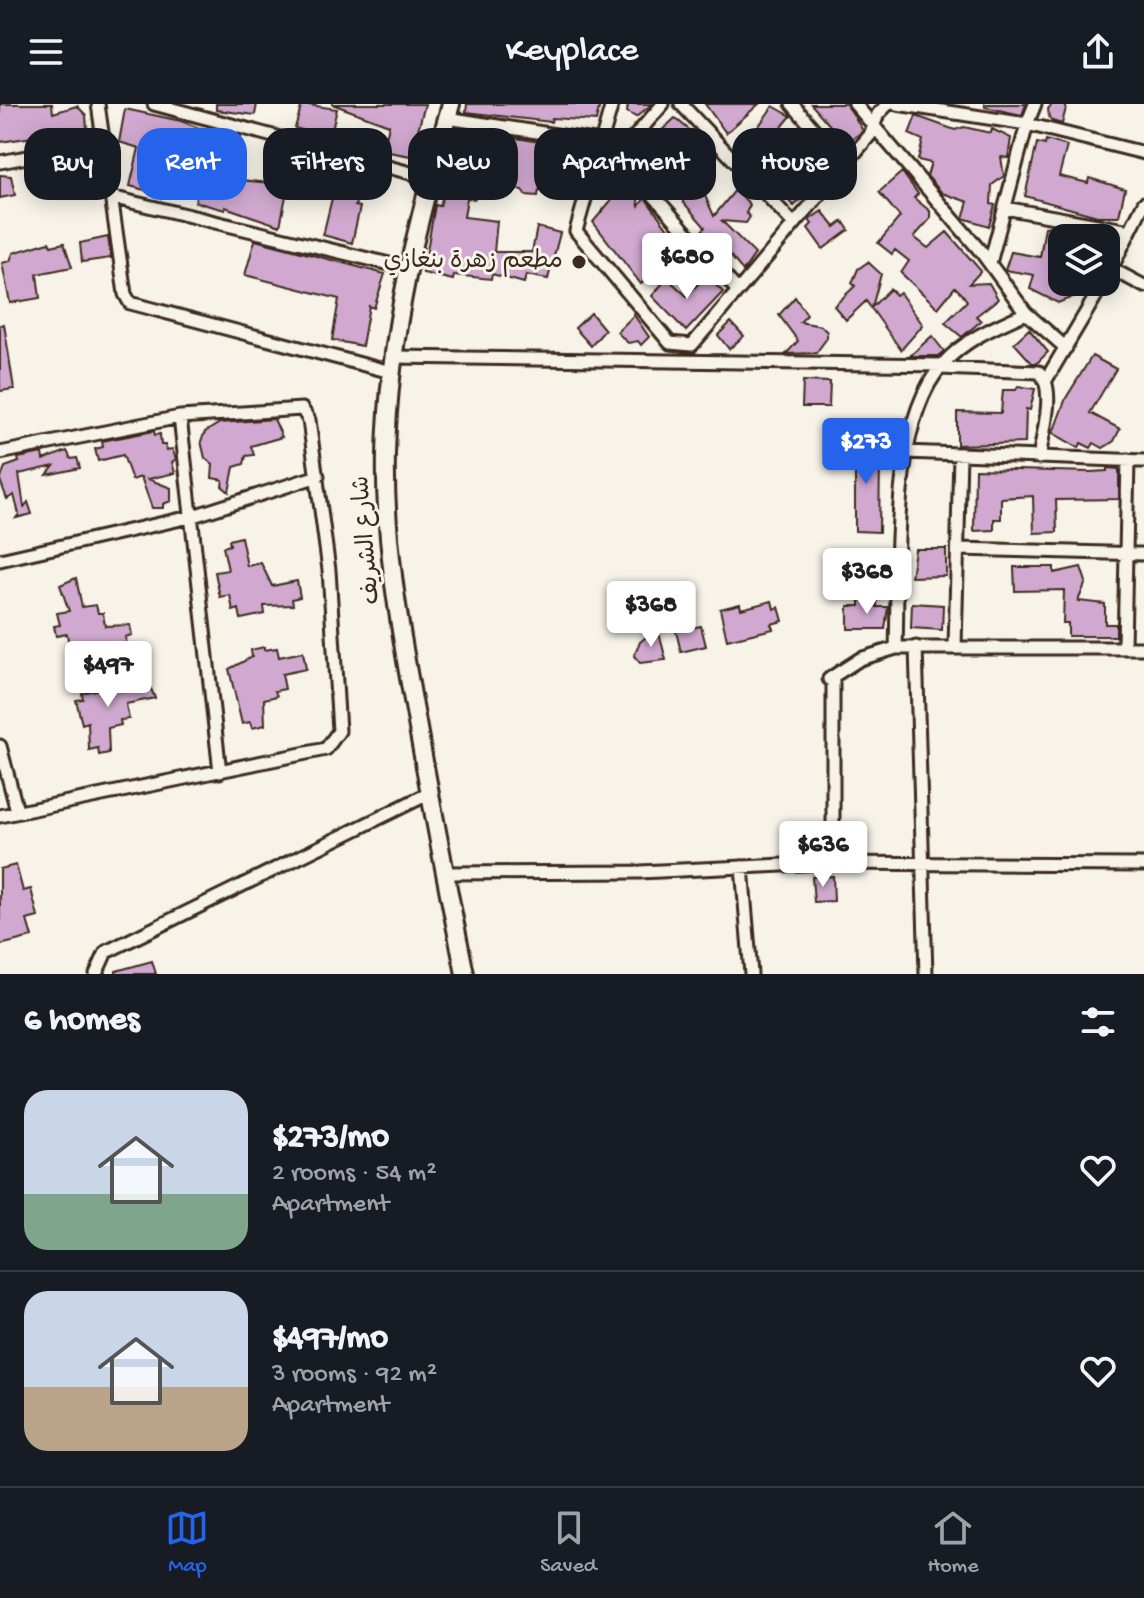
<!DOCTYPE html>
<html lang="en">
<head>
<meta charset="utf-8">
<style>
  body { margin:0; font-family:"Gochi Hand","Playpen Sans Arabic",sans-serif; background:#242831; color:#f1f3f6; height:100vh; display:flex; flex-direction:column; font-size:30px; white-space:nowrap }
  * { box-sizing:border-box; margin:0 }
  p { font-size:26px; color:#9ea1a6 }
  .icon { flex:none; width:44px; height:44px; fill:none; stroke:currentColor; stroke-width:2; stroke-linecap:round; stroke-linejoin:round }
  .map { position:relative; height:870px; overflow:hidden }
  .panel { display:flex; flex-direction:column; background:#171b24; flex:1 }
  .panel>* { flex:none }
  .banner { position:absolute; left:24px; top:24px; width:1096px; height:72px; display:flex; gap:16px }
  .fabs { position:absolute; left:1048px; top:120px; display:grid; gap:16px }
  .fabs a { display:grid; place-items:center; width:72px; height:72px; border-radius:16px; background:#171b24; box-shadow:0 4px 20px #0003; font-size:40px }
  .price { position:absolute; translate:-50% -68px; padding:0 18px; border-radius:8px; background:#fff; color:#222; font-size:26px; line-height:52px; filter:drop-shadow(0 2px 4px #0008) }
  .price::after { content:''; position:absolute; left:50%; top:48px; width:24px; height:18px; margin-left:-12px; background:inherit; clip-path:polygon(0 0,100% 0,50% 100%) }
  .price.selected { background:#2563eb; color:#fff }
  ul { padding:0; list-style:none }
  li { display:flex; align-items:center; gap:24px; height:200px; padding:0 24px }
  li+li { border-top:2px solid #363941 }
  li span { display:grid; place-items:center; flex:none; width:224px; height:160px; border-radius:24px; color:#555 }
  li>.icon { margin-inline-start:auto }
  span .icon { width:96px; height:96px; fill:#fffc; stroke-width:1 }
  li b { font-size:34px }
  h2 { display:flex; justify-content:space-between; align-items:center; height:96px; padding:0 24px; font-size:34px }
  .chip { padding:0 28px; border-radius:24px; background:#171b24; box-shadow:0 4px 20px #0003; font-size:28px; line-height:72px }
  .chip.selected { background:#2563eb; color:#fff }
  header { display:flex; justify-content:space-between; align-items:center; height:104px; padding:0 24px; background:#171b24; font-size:36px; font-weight:600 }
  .dock { display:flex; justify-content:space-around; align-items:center; height:112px; border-top:2px solid #363941; background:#171b24; font-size:22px; color:#9ea1a6 }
  .dock a { display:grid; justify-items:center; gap:4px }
  .dock .selected { color:#2563eb }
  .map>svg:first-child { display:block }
  .building { fill:#d1a9d0; stroke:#3b2a1e; stroke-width:2 }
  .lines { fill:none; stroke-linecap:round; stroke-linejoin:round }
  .minor-casing { stroke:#3b2a1e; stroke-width:17 }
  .secondary-casing { stroke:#3b2a1e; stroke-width:22 }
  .minor { stroke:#f7f3e8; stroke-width:11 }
  .secondary { stroke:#f7f3e8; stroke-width:16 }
  .poi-dot { fill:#3b2a1e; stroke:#f7f3e8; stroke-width:3 }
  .labels { text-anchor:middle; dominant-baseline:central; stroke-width:6; stroke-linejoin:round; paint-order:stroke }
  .poi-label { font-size:24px; fill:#3b2a1e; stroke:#f7f3e8; text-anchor:end }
  .street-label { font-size:24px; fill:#3b2a1e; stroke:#f7f3e8 }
</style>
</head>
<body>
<header><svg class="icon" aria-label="menu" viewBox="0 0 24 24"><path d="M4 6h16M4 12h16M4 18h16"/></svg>Keyplace<svg class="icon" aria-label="share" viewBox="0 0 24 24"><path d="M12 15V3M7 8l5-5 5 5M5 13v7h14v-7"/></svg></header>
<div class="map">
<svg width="1144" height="870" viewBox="0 0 1144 870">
  <rect width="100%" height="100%" fill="#f7f3e8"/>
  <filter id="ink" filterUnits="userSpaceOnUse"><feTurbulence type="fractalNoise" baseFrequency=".0125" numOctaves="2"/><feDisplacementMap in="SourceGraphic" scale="16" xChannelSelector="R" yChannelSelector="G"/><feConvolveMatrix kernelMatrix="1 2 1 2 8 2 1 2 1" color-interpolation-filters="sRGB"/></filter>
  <g filter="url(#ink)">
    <!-- building -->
    <path class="building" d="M0,0H52L53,9L77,2L86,11L87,25L0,38Z
      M216,0H257L255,11L216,6Z
      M302,0L337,5L330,34L295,24Z
      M332,0H425L411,52L383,47L389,21Z
      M467,0H600L596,17L552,14L551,18L466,8Z
      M628,0H652L636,13L627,8Z
      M705,0H759L726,29Z
      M811,0H847L863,27L846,40Z
      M985,0H1026L1022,11L985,3Z
      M1052,0H1067L1062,20L1052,17L1049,13L1048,5Z
      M773,2L791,12L768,40L793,65L814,45L832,63L794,102L777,86L792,72L776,65L767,68L750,54L747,56L735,41L758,23Z
      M125,5L181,17L215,30L216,26L241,32L231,75L270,79L278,42L295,47L280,122L225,103V106L195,98L206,61L173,50L163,91L130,82L139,44L119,38Z
      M916,12L955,26L964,23L991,29L992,25L1011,34L1008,54L1001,53L1004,72L992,81L991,100L995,101L989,122L963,114L968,98L942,89L927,72L931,59L918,56L923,36L909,30Z
      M675,14L710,43L698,54L702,58L686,70L699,87L702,85L714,112L736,85L750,101L746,109L750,113L746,119L722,117L755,150L743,167L718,137L715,140L702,127L705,123L684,99L664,61L658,69L643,44Z
      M461,25L553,40L548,69L575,73L568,91L539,86L538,92L525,91L523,86L506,85L505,90L497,92L494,82H479L475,95L467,94L464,113L497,117L494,148H532L537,123L560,129L548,175L526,171L524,179L492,170L491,175L454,171L453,176L423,169L435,101L440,102Z
      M1046,36L1067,42L1059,72L1088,79L1089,74L1125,85L1119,112H1097L1025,92L1037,39L1045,41Z
      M96,49L100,75L87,80L79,52Z
      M318,56L333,57L366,68L355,102L360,103L352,139L323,131L333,90L305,78Z
      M902,68L918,90L914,94L930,107V115L914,133L928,144L947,128L981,167L969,180L989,179L998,195L976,212L981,217L962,233L945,219L967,197L962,190L955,183L938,204L901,169L909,157L895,146L892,150L878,139L900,113L879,88Z
      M0,71L11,72L15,91L0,94Z
      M622,74L636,84L639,102L645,94L677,137L658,158L661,162L641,180L593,118L614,93L609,86Z
      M822,107L835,123L843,117L849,126L823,145L808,124L812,120L809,116Z
      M1053,122L1093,129V134H1062V178H1092L1090,186L1058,199L1030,185L1034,171L1005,166L1011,148L1040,153L1045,123Z
      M108,133L111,154L82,158L80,139Z
      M255,136L385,170L374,204L369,202L362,242L332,236L339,195L245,171Z
      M49,138L51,142L64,139L72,163L37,170L40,194L10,199L2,159L10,157L13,149Z
      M868,158L881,170L872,203L890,185L896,191L900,189L923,221L901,246L866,197L846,216L834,202L855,182L852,179L858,165Z
      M706,171L723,188L686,227L652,192L667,174L687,192Z
      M795,193L807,211L800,218L821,222L827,228V234L816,249L786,250L798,237L779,211Z
      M591,209L605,226L591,242L575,224Z
      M634,211L649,233L641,241L638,237L628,239L617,228Z
      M731,218L744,232L729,245L718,231Z
      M4,220L14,285L0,287V221Z
      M1029,225L1048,248L1037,259H1032L1014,239Z
      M932,232L944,247L938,252H910Z
      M1092,252L1116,265L1090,309L1120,325L1114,337L1103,344L1094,339L1091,344L1081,339L1079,344L1053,329L1066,294Z
      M803,277L830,278L829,303H802Z
      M1018,282L1035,285L1030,306L1026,305L1025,339L957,341V308L1001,309L1003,286H1016Z
      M274,315L282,333L251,342L254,351L246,352L244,360L234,363L229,388L222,382L223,376L212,374L213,361L205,354L201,337L205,328L220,319Z
      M154,327L155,331L160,330L161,341H165L166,346L172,345L176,355L172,358L175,369L148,375L171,384V397L163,400V404H152L141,373L132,376L123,351L98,357L95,345L103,343L102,337Z
      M843,343L884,345L883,358H880L879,428L855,427V356H843Z
      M67,347L71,355L77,354L80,364L47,371L54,362L19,370L24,403L28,398L32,410L16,414L19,410L14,391L7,395L0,376L5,363L19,358L18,354L42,349L43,356Z
      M1107,364L1119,365V395L1056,396L1057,428L1034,429L1033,392L1001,394V415H994V426L974,427L975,365L1090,368L1107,367Z
      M241,433L247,462L261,459L272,482L297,477L300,493L292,495L293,501L264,502L265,510L241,515L239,505L233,507L230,491L220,493L215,468L228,466L223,443L230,441L229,436Z
      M915,445H946V472L911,473Z
      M1014,463H1054V469L1081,463L1086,478L1078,497L1105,500V520H1116V532H1068V519H1063L1064,486L1015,487Z
      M76,474L82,503L96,501L98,509H103L105,522L130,521L132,531L125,533L127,541L99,542L101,548L77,553L76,546L70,547L67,530L56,532L54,522L60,521L57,509L69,507L60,481Z
      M860,496H877V503H888L885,525H848V502H860Z
      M772,497L774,505L779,503L783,517L771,520L773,525L727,536L720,505L740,500L741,505Z
      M912,499L943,501L942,526L911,524Z
      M701,522L706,542L681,548L676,527Z
      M652,528L659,529L666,556L640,559L634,552L640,538Z
      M264,543V546L277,544L279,553L303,548L306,565L282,570L285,585L275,587L277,592L264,595L265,621L252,624L250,618L242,620L229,565L252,553L251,546Z
      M107,573L108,578L120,576L122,587L148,578L155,594L126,600L129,615L120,616L121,621L108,624L109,649L99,651L98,644L89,646L88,618L82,620L76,596L83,595L82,589L99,585L97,575Z
      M16,761L23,787L31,785L38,813L27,816L32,833L0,841V765Z
      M833,772L834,797L814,798L812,773Z
      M152,857L156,870H116V867Z"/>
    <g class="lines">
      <!-- minor casing -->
      <g class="minor-casing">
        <path id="minor" d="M98,0L125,190L130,199L391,268
          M154,0L429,74
          M612,0L576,127L670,239L692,241L870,31L878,10L888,0
          M681,0L794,120
          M792,0L845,61
          M855,0L982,149L1026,209
          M897,0L1027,20L990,159
          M1035,0L1027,20L1144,49
          M447,14L601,38L626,60L738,187
          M617,53L663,0
          M0,58L103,39
          M111,93L406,164
          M1005,104L1130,127
          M1112,165L1144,182
          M1106,175L1144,99
          M393,253L942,261
          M940,264L1039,268C1057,284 1042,332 1039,354
          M1046,276L1104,178
          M180,313L220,668
          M905,348L1144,357
          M0,349L180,313L302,305L309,316L329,466L339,627L326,645L0,712
          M958,445L1144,450
          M0,456L190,413L318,372
          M916,543L926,870
          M955,543L960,350
          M1124,543L1128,356
          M896,544C899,465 889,320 943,260C965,235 997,222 1026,209L1066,244
          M829,575L860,555L896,544H1144
          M0,642L17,707
          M833,759V573
          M742,763L751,870
          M445,769L640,768L822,759L1144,761
          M96,870L106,848L430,689"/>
      </g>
      <!-- secondary casing -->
      <g class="secondary-casing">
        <path id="secondary" d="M451,0C417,119 389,225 386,350C384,435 399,519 414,602C430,692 447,781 465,870"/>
      </g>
      <!-- minor -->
      <use href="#minor" class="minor"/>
      <!-- secondary -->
      <use href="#secondary" class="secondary"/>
    </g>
  </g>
  <!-- markers -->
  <circle class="poi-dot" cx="579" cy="158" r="8"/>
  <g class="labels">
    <!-- poi labels -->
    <g class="poi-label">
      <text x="563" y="158">مطعم زهرة بنغازي</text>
    </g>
    <!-- street labels -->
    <g class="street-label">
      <text transform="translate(368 436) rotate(-95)">شارع الشريف</text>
    </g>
  </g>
</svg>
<div class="fabs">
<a><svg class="icon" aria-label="layers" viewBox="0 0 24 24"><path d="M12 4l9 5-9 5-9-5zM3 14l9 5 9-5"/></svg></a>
</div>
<b class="price" style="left:687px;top:197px">$680</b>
<b class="price selected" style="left:866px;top:382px">$273</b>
<b class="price" style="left:867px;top:512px">$368</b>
<b class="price" style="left:651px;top:545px">$368</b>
<b class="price" style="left:108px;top:605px">$497</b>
<b class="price" style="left:823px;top:785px">$636</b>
<div class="banner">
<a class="chip">Buy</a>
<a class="chip selected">Rent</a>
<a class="chip">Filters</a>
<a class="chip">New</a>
<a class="chip">Apartment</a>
<a class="chip">House</a>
</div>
</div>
<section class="panel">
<h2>6 homes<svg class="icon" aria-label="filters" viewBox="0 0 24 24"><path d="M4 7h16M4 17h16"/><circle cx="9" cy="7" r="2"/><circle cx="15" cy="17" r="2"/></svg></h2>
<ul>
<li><span style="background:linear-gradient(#c9d6e8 65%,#7fa58c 0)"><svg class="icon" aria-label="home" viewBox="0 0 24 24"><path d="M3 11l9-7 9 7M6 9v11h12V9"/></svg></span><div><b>$273/mo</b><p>2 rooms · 54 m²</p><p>Apartment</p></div><svg class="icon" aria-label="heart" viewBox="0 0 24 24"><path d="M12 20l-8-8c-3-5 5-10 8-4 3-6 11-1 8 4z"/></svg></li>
<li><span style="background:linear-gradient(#c9d6e8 60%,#b9a48a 0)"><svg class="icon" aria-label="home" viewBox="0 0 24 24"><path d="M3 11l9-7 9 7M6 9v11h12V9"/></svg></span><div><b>$497/mo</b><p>3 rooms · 92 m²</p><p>Apartment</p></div><svg class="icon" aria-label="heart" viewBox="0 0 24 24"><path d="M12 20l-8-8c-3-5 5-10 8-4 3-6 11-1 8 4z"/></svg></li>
</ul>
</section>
<nav class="dock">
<a class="selected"><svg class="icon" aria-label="map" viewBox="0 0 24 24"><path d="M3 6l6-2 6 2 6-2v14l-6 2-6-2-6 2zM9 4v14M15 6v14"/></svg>Map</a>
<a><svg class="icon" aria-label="saved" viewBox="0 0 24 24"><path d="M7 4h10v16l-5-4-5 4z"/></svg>Saved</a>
<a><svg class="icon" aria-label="home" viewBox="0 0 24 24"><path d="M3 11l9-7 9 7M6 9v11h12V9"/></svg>Home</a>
</nav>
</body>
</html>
